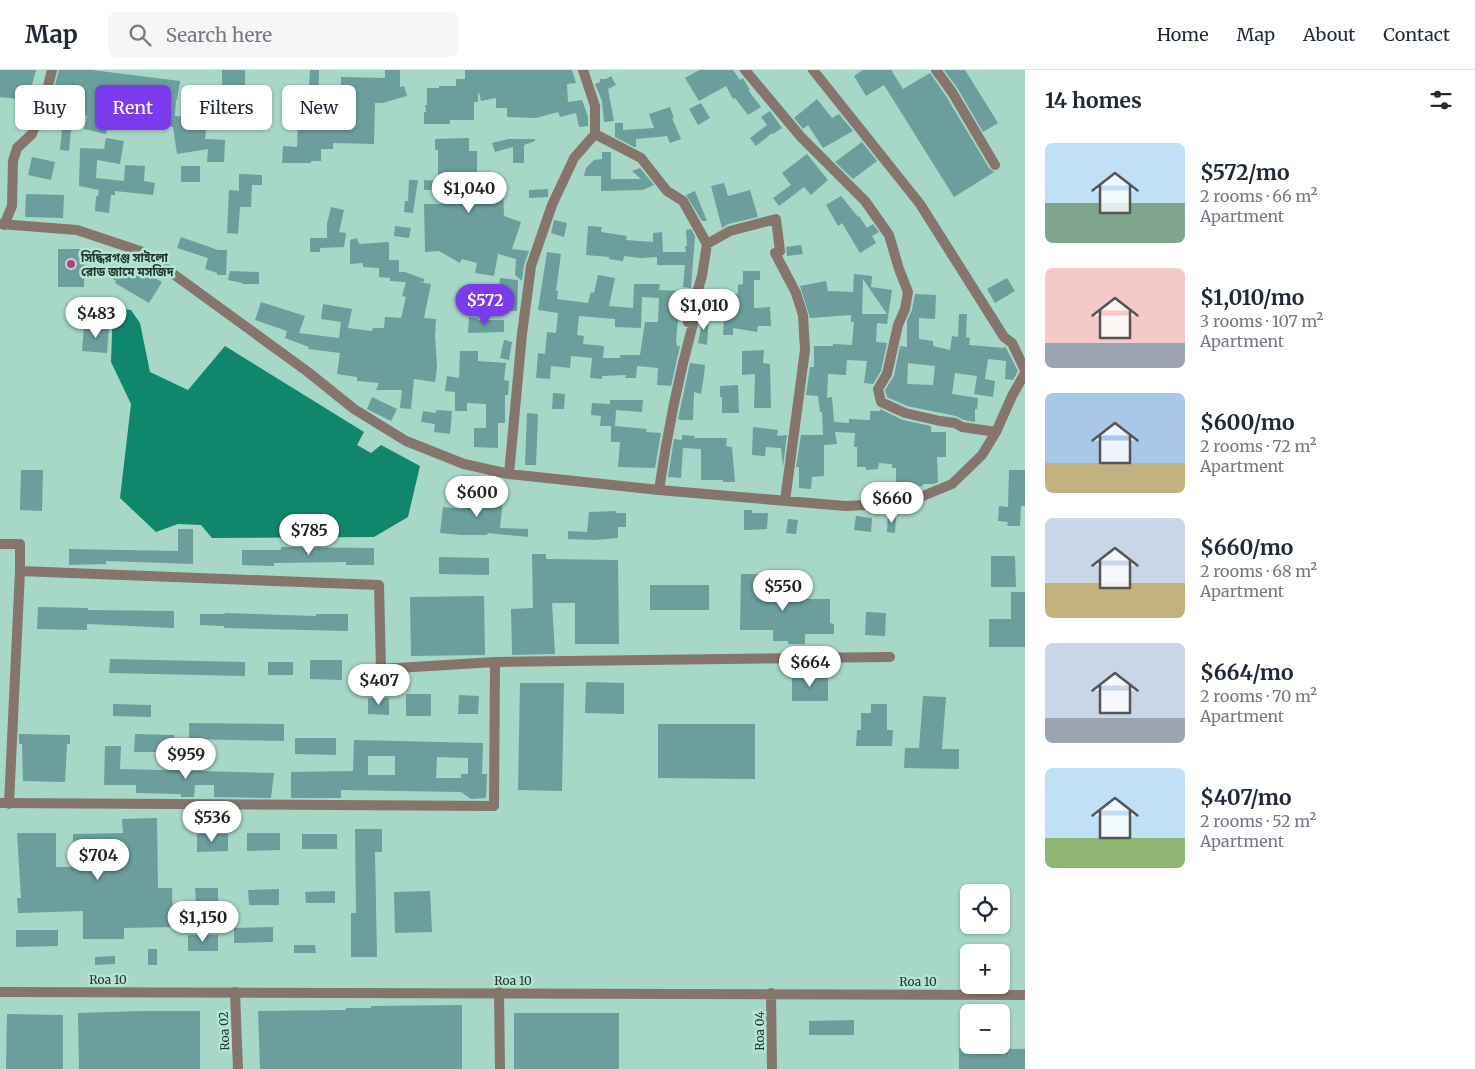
<!DOCTYPE html>
<html lang="en">
<head>
<meta charset="utf-8">
<style>
  body { margin:0; font-family:Merriweather,"Noto Sans Bengali",serif; background:#f6f6f7; color:#1f2937; height:100vh; display:flex; flex-direction:column; font-size:19px; white-space:nowrap }
  * { box-sizing:border-box; margin:0 }
  p { font-size:16px; color:#747a83 }
  .icon { flex:none; width:28px; height:28px; fill:none; stroke:currentColor; stroke-width:2; stroke-linecap:round; stroke-linejoin:round }
  .map { position:relative; flex:1; overflow:hidden }
  .panel { display:flex; flex-direction:column; background:#fff; width:450px }
  .panel>* { flex:none }
  .banner { position:absolute; left:15px; top:15px; width:475px; height:45px; display:flex; gap:10px }
  .tools { position:absolute; left:960px; top:814px; display:grid; gap:10px }
  .tools a { display:grid; place-items:center; width:50px; height:50px; border-radius:8px; background:#fff; box-shadow:0 1px 4px #0004; font-size:25px }
  .price { position:absolute; translate:-50% -42px; padding:0 11px; border-radius:18px; background:#fff; color:#222; font-size:16px; line-height:32px; filter:drop-shadow(0 1px 2px #0008) }
  .price::after { content:''; position:absolute; left:50%; top:30px; width:15px; height:11px; margin-left:-8px; background:inherit; clip-path:polygon(0 0,100% 0,50% 100%) }
  .price.active { background:#7c3aed; color:#fff }
  ul { padding:0; list-style:none }
  li { display:flex; align-items:center; gap:15px; height:125px; padding:0 20px }
  li span { display:grid; place-items:center; flex:none; width:140px; height:100px; border-radius:8px; color:#555 }
  li>.icon { margin-inline-start:auto }
  span .icon { width:60px; height:60px; fill:#fffc; stroke-width:1 }
  li b { font-size:21px }
  h2 { display:flex; justify-content:space-between; align-items:center; height:60px; padding:0 20px; font-size:21px }
  .chip { padding:0 18px; border-radius:8px; background:#fff; box-shadow:0 1px 4px #0004; font-size:18px; line-height:45px }
  .chip.active { background:#7c3aed; color:#fff }
  header { display:flex; align-items:center; gap:30px; box-sizing:border-box; height:70px; padding:0 25px; background:#fff; border-bottom:1px solid #e0e1e3 }
  header strong { font-size:24px }
  nav { display:flex; gap:28px; margin-inline-start:auto; font-size:18px }
  .search { width:350px; height:45px; background:#f6f6f7; display:flex; align-items:center; gap:12px; box-sizing:border-box; padding:0 18px; border-radius:8px; color:#747a83; font-size:19px }
  main { display:flex; flex:1; min-height:0 }
  .map>svg:first-child { display:block }
  .water { fill:#10876d }
  .building { fill:#6b9e9c; fill-rule:evenodd }
  .lines { fill:none; stroke-linecap:round; stroke-linejoin:round }
  .street { stroke:#85756c; stroke-width:10 }
  .poi-dot { fill:#be3a7f; stroke:#b4e4d3; stroke-width:2 }
  .labels { text-anchor:middle; dominant-baseline:central; stroke-width:5; stroke-linejoin:round; paint-order:stroke }
  .poi-label { font-size:12px; font-weight:bold; fill:#233630; stroke:#b4e4d3; text-anchor:start }
  .street-label { font-size:12px; fill:#233630; stroke:#b4e4d3 }
</style>
</head>
<body>
<header>
<strong>Map</strong>
<div class="search"><svg class="icon" aria-label="search" viewBox="0 0 24 24"><circle cx="10" cy="10" r="6"/><path d="M15 15l6 6"/></svg>Search here</div>
<nav><a>Home</a><a>Map</a><a>About</a><a>Contact</a></nav>
</header>
<main>
<div class="map">
<svg width="1025" height="999" viewBox="0 0 1025 999">
  <rect width="100%" height="100%" fill="#a7d7c7"/>
  <!-- water -->
  <path class="water" d="M113,238L131,240L140,253L150,302L188,320L225,276L364,362L357,375L371,383L381,375L420,396L408,447L374,467L212,468L201,455L178,454L156,462L120,428L131,334L111,292Z"/>
  <!-- building -->
  <path class="building" d="M0,0H36L28,30L0,27Z
    M59,0H92L180,11L177,30H176L175,46L207,49L205,69L225,70L224,92H207L208,79L177,84L173,57L156,55L157,42L152,41L153,27L124,23L116,53L109,51L106,64L84,59L87,46L50,34Z
    M222,0H245V16H255V30H264V41H226L225,46H207L208,27L222,28Z
    M310,0H319L318,34L341,33V7L385,8V0H400V17L404,16L407,26L382,33H375L374,74L333,73V79H321V91H311V93H282L283,76L297,77L298,50H295L294,32H292V15L309,16Z
    M465,0H572L576,13L567,14L568,32L582,30L588,47V56L579,57L576,43L560,47L558,42L536,48L507,47V38H496V28L481,31L479,23H478V32H474V50H450V54H424V42H426L425,35H427V18H439V16H456V9H465Z
    M699,0H733L740,10L743,8L744,10L750,20H748L761,37L748,45L735,28L733,29L726,16L699,31L685,8Z
    M863,0H891L903,19L930,3L946,26L989,98L994,102L954,127L884,15L866,26L854,6Z
    M944,0H965L998,53L983,62L958,19Z
    M611,6L616,15L608,19L614,51L604,52L602,31L595,14L600,12V9H606Z
    M817,29L832,48L839,44L853,61L823,78L808,55L803,59L794,48Z
    M701,33L710,48L698,55L689,39Z
    M670,37L674,48H672L681,69L670,73L667,66L636,69V77H634L615,67V53H623V60L654,58L649,44Z
    M770,41L782,58L773,64L772,63L756,76L750,68L767,55L761,47Z
    M62,59L71,60L69,81L60,80Z
    M106,68L124,71L120,94L97,90L96,108L124,111L125,95L145,96L144,111L155,113L153,125L115,121V125H111L109,143L95,141L96,126H98L99,120L79,116L80,78L104,79Z
    M469,68V81H477V110L505,109V117H503L504,146L521,152L512,179L529,181L524,195L522,211L515,205L516,189L498,184L494,206L475,203L477,193L462,189L460,193L439,181L425,182L424,134H493L492,118L424,120V110L438,111V80H435V69Z
    M509,69H535V71L524,75V93H513V77L495,82L492,73Z
    M862,72L877,91L853,109L835,92Z
    M602,82H611V110L612,109H641L632,101L640,98L654,115L643,120L601,121V106H584L586,98L594,90L602,89Z
    M807,84L828,110L811,125L804,117L779,136L773,128L791,115L782,103Z
    M32,87L55,92L51,110L28,105Z
    M181,96H200V112H181Z
    M239,104L262,105V115H252L251,137H240L238,164L227,163L229,120L239,121Z
    M409,110H418L413,143L404,142L405,131H408Z
    M724,113L728,126L750,120L758,147L728,154L722,158L711,116Z
    M548,119V127L529,128V120Z
    M695,121L707,151H702L686,125Z
    M26,124L64,125L63,148L25,147Z
    M841,126L858,147L859,146L867,158L873,154L879,162L872,166L876,173L860,183L842,153L838,156L826,135Z
    M331,137L344,140L339,162L346,163L344,177L320,178V182H310V168H327V154Z
    M554,150L567,153L564,167L551,163Z
    M395,156L411,158L409,168L394,166Z
    M588,156L602,157L601,162L627,166L626,170L653,172V163L662,162L663,182H686L685,176H687L686,160L691,159L695,166L691,218L683,217L685,195H657V187L641,188L624,186L623,191L609,189V187L586,185Z
    M181,167L218,180H227L226,205H217V203L205,199L208,188L177,178Z
    M357,168L359,174L389,172V190H399V202H405L424,209V212H419L431,214L424,248L436,249L435,265L437,297L435,312L414,309L411,339L400,338L402,320H376L379,313L357,311V307L337,304L340,283L308,279L309,277L285,268L287,261L255,250L261,232L305,246L299,263L339,268L341,252L321,249L323,234L352,239L348,258L372,261L373,258H384L385,247L401,248L406,227L402,226L406,212L390,211V208L379,207V198L363,197V193L350,194V170Z
    M801,175L803,184L787,186L786,177Z
    M58,179H85L84,217H58Z
    M547,182L561,184L556,221H558L557,229L588,233L591,222L594,223L598,205L615,208L609,236L633,238L634,214H660L659,220L681,221L676,270L677,276H680L671,316L657,315L658,298L637,296L636,308H625L626,305L602,306V309L590,308L592,288L571,286L570,298L551,296L550,309L536,308L538,283L545,284L547,262L556,263L558,243L538,240ZM642,227L659,228L658,252H645L640,285H620V288H603L604,276L583,274L584,266L577,265L579,246L615,249V257L641,258Z
    M112,195L134,207L139,199L162,212L149,233L115,213L116,211L106,204Z
    M230,201L259,202V214H242V213L228,210Z
    M743,201H760V210H754V238L770,237L771,256H758L757,262L733,258V265H723L724,245L720,244L722,223L738,224V215L743,214Z
    M854,204L872,206L871,217L892,220L887,254L877,253L876,272L887,273L881,301L873,314L864,313L867,291L847,290L846,305L828,304L827,328L832,327L834,352L849,353V349L870,350V341H880V339L903,350L931,356V362H946V387H937L938,412L934,414H923V416H913V418L896,417V398H892V394L879,393L878,399L866,400V397H857V377H854L855,363L835,362L837,374L824,375V406L812,407L811,419L799,418V397H796L801,365H823L822,342H820L818,326L806,325L810,297H814V276H833V274L852,275L854,252H851V245L810,248L800,216L826,211L828,221L853,222ZM863,209L871,221L887,244H862Z
    M500,208L518,210L517,241L497,240Z
    M1007,208L1015,221L995,233L987,219Z
    M915,224L936,225L935,249L919,248V269L933,271V276L950,280L952,266L958,267L959,244H967L966,267L970,268L969,275L1004,278L1005,276L1018,301L1013,310L1005,309L1006,291L988,289L985,309L995,311L993,327L974,324L977,306L955,303L952,324L978,328L977,339H975V352L964,350L956,346L907,336L887,327L885,320L894,306L900,276L907,277V251L912,240ZM908,293L935,296L933,315L907,314Z
    M704,244L709,245L707,275L698,273Z
    M469,247L478,248V250H504V262L468,263Z
    M84,255L109,256L107,283L82,281Z
    M504,270L512,272L509,290L500,288Z
    M764,280L763,293L770,294L771,338H754L755,304L742,305V281Z
    M460,281H478V291L506,293L504,310L509,311L508,325H505V353H498V378L474,377V358H486V334L467,333V341H455V322L445,321L447,306L459,308Z
    M690,293L705,295L704,305L701,324L694,322L693,350H682L678,349Z
    M738,315L739,343H722V327H720V316Z
    M553,323L565,324L564,339H552Z
    M372,327L397,339L391,351L367,339Z
    M610,330H643L642,342L616,340L615,356L647,359L646,362L661,363L655,398L618,397L620,372H611V356H600L601,346L591,345L592,333L610,334Z
    M436,340L452,341L450,364L434,362L435,354L421,352L423,341L436,343Z
    M527,343L538,344L536,395H525Z
    M753,357L778,360L777,366L787,365L783,397L781,378L766,377L765,386L752,385Z
    M682,365L695,366L694,368H727L726,376L732,377L735,412H723V410H701V379L683,378L681,408L668,407L674,369L682,370Z
    M21,400H43L42,441L20,440Z
    M1009,400H1025V436H1021L1020,456H1007L1008,452L998,451L999,436L1008,437Z
    M464,422L491,425V429L503,430L500,458L528,459V467L488,463L487,465H461L440,463L443,437L463,439Z
    M744,440H752V443H768L767,459L744,460Z
    M616,441V443H626V457H618V468L595,470L568,469V461L587,462L589,442Z
    M888,445H896L895,463L887,462Z
    M856,446L872,448L871,462L854,460Z
    M788,449L798,450L796,464L786,463Z
    M178,459H193V494L106,491V494L69,495V479L178,481Z
    M281,477L374,478V495H346V492L274,493V496L242,495V480H281Z
    M532,484H546V489L618,490L619,574H575V533H552L555,584L512,585L511,539L533,538Z
    M991,486H1015L1016,517H991Z
    M439,487L489,488V505L439,504Z
    M741,504H759V528H775L776,512L802,513L801,529H830V553L834,554V564H805V574H788V571H773V560H740Z
    M650,515H709V540H650Z
    M1011,522H1025V577H989V549H1011Z
    M484,526L485,585L411,586L410,527Z
    M38,537L88,538V540L174,541V558L87,554V560L37,559Z
    M866,542L886,543L885,566L865,565Z
    M225,543L316,546V544H348V561L224,558V556L200,555V544H225Z
    M110,589L245,592V606L109,603Z
    M310,590H342V610L310,609Z
    M268,592H293V605H268Z
    M792,604H828V631H792Z
    M586,612L624,613V644L585,643Z
    M520,613H564L562,721L518,720Z
    M406,624H431V646H406Z
    M459,625L479,626L478,644H458Z
    M923,626L946,627L942,679H959V699L904,698L905,678H919Z
    M368,628H389V645L368,644Z
    M113,634L151,635V647L113,646Z
    M871,634H887V660H893L892,676H856L857,660H861V643H871Z
    M189,653L284,654V671L189,669Z
    M658,654H755V709L658,708Z
    M19,664L70,665V674H67L65,712L23,711L22,674H19Z
    M135,664L174,665V682H134Z
    M295,668H336V685L295,684Z
    M354,670L483,673L482,704H487L486,728L471,729L461,722L341,720V728H291V702L353,701ZM368,686H395V705H368ZM437,687L468,688V704H461V708H436Z
    M105,676H121L120,699L274,703L271,728L214,727V715H195L194,727H181V724L136,723V715H104Z
    M157,748L158,818H172L173,857L124,858V869H83V841L18,843L17,828H21L17,763H56V797H123V779L73,780V764L123,763L122,749Z
    M355,759H382V782H375L377,887H351V843H356Z
    M247,763H280V780L247,781Z
    M197,764H228V781L197,782Z
    M302,764H337V779H302Z
    M195,818H218V834H196Z
    M279,819V835H249L248,820Z
    M335,821V833H306L305,822Z
    M430,821L432,862L395,863L394,822Z
    M273,857V872L234,873V858Z
    M16,860H58V876L16,877Z
    M188,865H218V881H188Z
    M294,875H315L316,883H294Z
    M148,879H157V895H148Z
    M115,886V894L95,895V887Z
    M462,935V999H260L258,941L346,940V938H371V936Z
    M145,941H200V999H79L78,943Z
    M514,943H619V999H514Z
    M7,944L63,945V999H6Z
    M854,950V965H809V951Z
    M959,978L1025,979V999H959Z"/>
  <g class="lines">
    <!-- street -->
    <path class="street" d="M745,0L801,67L865,131L889,165L899,199L908,222L905,239L898,255L887,304L878,319L881,332L905,343L940,351L955,353L962,357L996,362
      M813,0L920,134L1004,267L1012,273L1025,300
      M936,0L952,22L995,95
      M595,64L641,88L667,121L683,131L707,174L730,161L776,149L780,181L775,183L796,223L803,245L805,280L785,431
      M0,154L77,160L143,182L308,302L354,339L406,371L464,394L509,404L659,420L845,436L906,433L952,414L982,385L996,362L1012,326L1025,303
      M4,155L12,136L13,91L17,78L32,64L46,24L52,0
      M509,404L522,264L531,196L552,135L574,88L595,64V36L583,0
      M659,420C667,364 678,309 693,254L688,252L702,206L707,174
      M0,474H20V501
      M0,733L494,736L495,592
      M9,734L20,501L379,515L381,599L495,592L890,587
      M0,922L1025,925
      M235,922L238,999
      M499,922L500,999
      M771,923L772,999"/>
  </g>
  <!-- markers -->
  <circle class="poi-dot" cx="71" cy="194" r="5"/>
  <g class="labels">
    <!-- poi labels -->
    <g class="poi-label">
      <text x="81" y="187">সিদ্ধিরগঞ্জ সাইলো<tspan x="81" dy="14">রোড জামে মসজিদ</tspan></text>
    </g>
    <!-- street labels -->
    <g class="street-label">
      <text x="108" y="909">Roa 10</text>
      <text x="513" y="910">Roa 10</text>
      <text x="918" y="911">Roa 10</text>
      <text transform="translate(224 961) rotate(-92)">Roa 02</text>
      <text transform="translate(759 961) rotate(-90)">Roa 04</text>
    </g>
  </g>
</svg>
<div class="tools">
<a><svg class="icon" aria-label="locate" viewBox="0 0 24 24"><circle cx="12" cy="12" r="6"/><path d="M12 2v4M12 18v4M2 12h4M18 12h4"/></svg></a>
<a>+</a>
<a>−</a>
</div>
<b class="price" style="left:469px;top:144px">$1,040</b>
<b class="price active" style="left:485px;top:256px">$572</b>
<b class="price" style="left:704px;top:261px">$1,010</b>
<b class="price" style="left:96px;top:269px">$483</b>
<b class="price" style="left:477px;top:448px">$600</b>
<b class="price" style="left:892px;top:454px">$660</b>
<b class="price" style="left:309px;top:486px">$785</b>
<b class="price" style="left:783px;top:542px">$550</b>
<b class="price" style="left:810px;top:618px">$664</b>
<b class="price" style="left:379px;top:636px">$407</b>
<b class="price" style="left:186px;top:710px">$959</b>
<b class="price" style="left:212px;top:773px">$536</b>
<b class="price" style="left:98px;top:811px">$704</b>
<b class="price" style="left:203px;top:873px">$1,150</b>
<div class="banner">
<a class="chip">Buy</a>
<a class="chip active">Rent</a>
<a class="chip">Filters</a>
<a class="chip">New</a>
</div>
</div>
<section class="panel">
<h2>14 homes<svg class="icon" aria-label="filters" viewBox="0 0 24 24"><path d="M4 7h16M4 17h16"/><circle cx="9" cy="7" r="2"/><circle cx="15" cy="17" r="2"/></svg></h2>
<ul>
<li><span style="background:linear-gradient(#bfe0f5 60%,#7fa58c 0)"><svg class="icon" aria-label="home" viewBox="0 0 24 24"><path d="M3 11l9-7 9 7M6 9v11h12V9"/></svg></span><div><b>$572/mo</b><p>2 rooms · 66 m²</p><p>Apartment</p></div></li>
<li><span style="background:linear-gradient(#f6c9c9 75%,#9aa5b1 0)"><svg class="icon" aria-label="home" viewBox="0 0 24 24"><path d="M3 11l9-7 9 7M6 9v11h12V9"/></svg></span><div><b>$1,010/mo</b><p>3 rooms · 107 m²</p><p>Apartment</p></div></li>
<li><span style="background:linear-gradient(#a9c7e8 70%,#c2b280 0)"><svg class="icon" aria-label="home" viewBox="0 0 24 24"><path d="M3 11l9-7 9 7M6 9v11h12V9"/></svg></span><div><b>$600/mo</b><p>2 rooms · 72 m²</p><p>Apartment</p></div></li>
<li><span style="background:linear-gradient(#c9d6e8 65%,#c2b280 0)"><svg class="icon" aria-label="home" viewBox="0 0 24 24"><path d="M3 11l9-7 9 7M6 9v11h12V9"/></svg></span><div><b>$660/mo</b><p>2 rooms · 68 m²</p><p>Apartment</p></div></li>
<li><span style="background:linear-gradient(#c9d6e8 75%,#9aa5b1 0)"><svg class="icon" aria-label="home" viewBox="0 0 24 24"><path d="M3 11l9-7 9 7M6 9v11h12V9"/></svg></span><div><b>$664/mo</b><p>2 rooms · 70 m²</p><p>Apartment</p></div></li>
<li><span style="background:linear-gradient(#bfe0f5 70%,#8fb573 0)"><svg class="icon" aria-label="home" viewBox="0 0 24 24"><path d="M3 11l9-7 9 7M6 9v11h12V9"/></svg></span><div><b>$407/mo</b><p>2 rooms · 52 m²</p><p>Apartment</p></div></li>
</ul>
</section>
</main>
</body>
</html>
